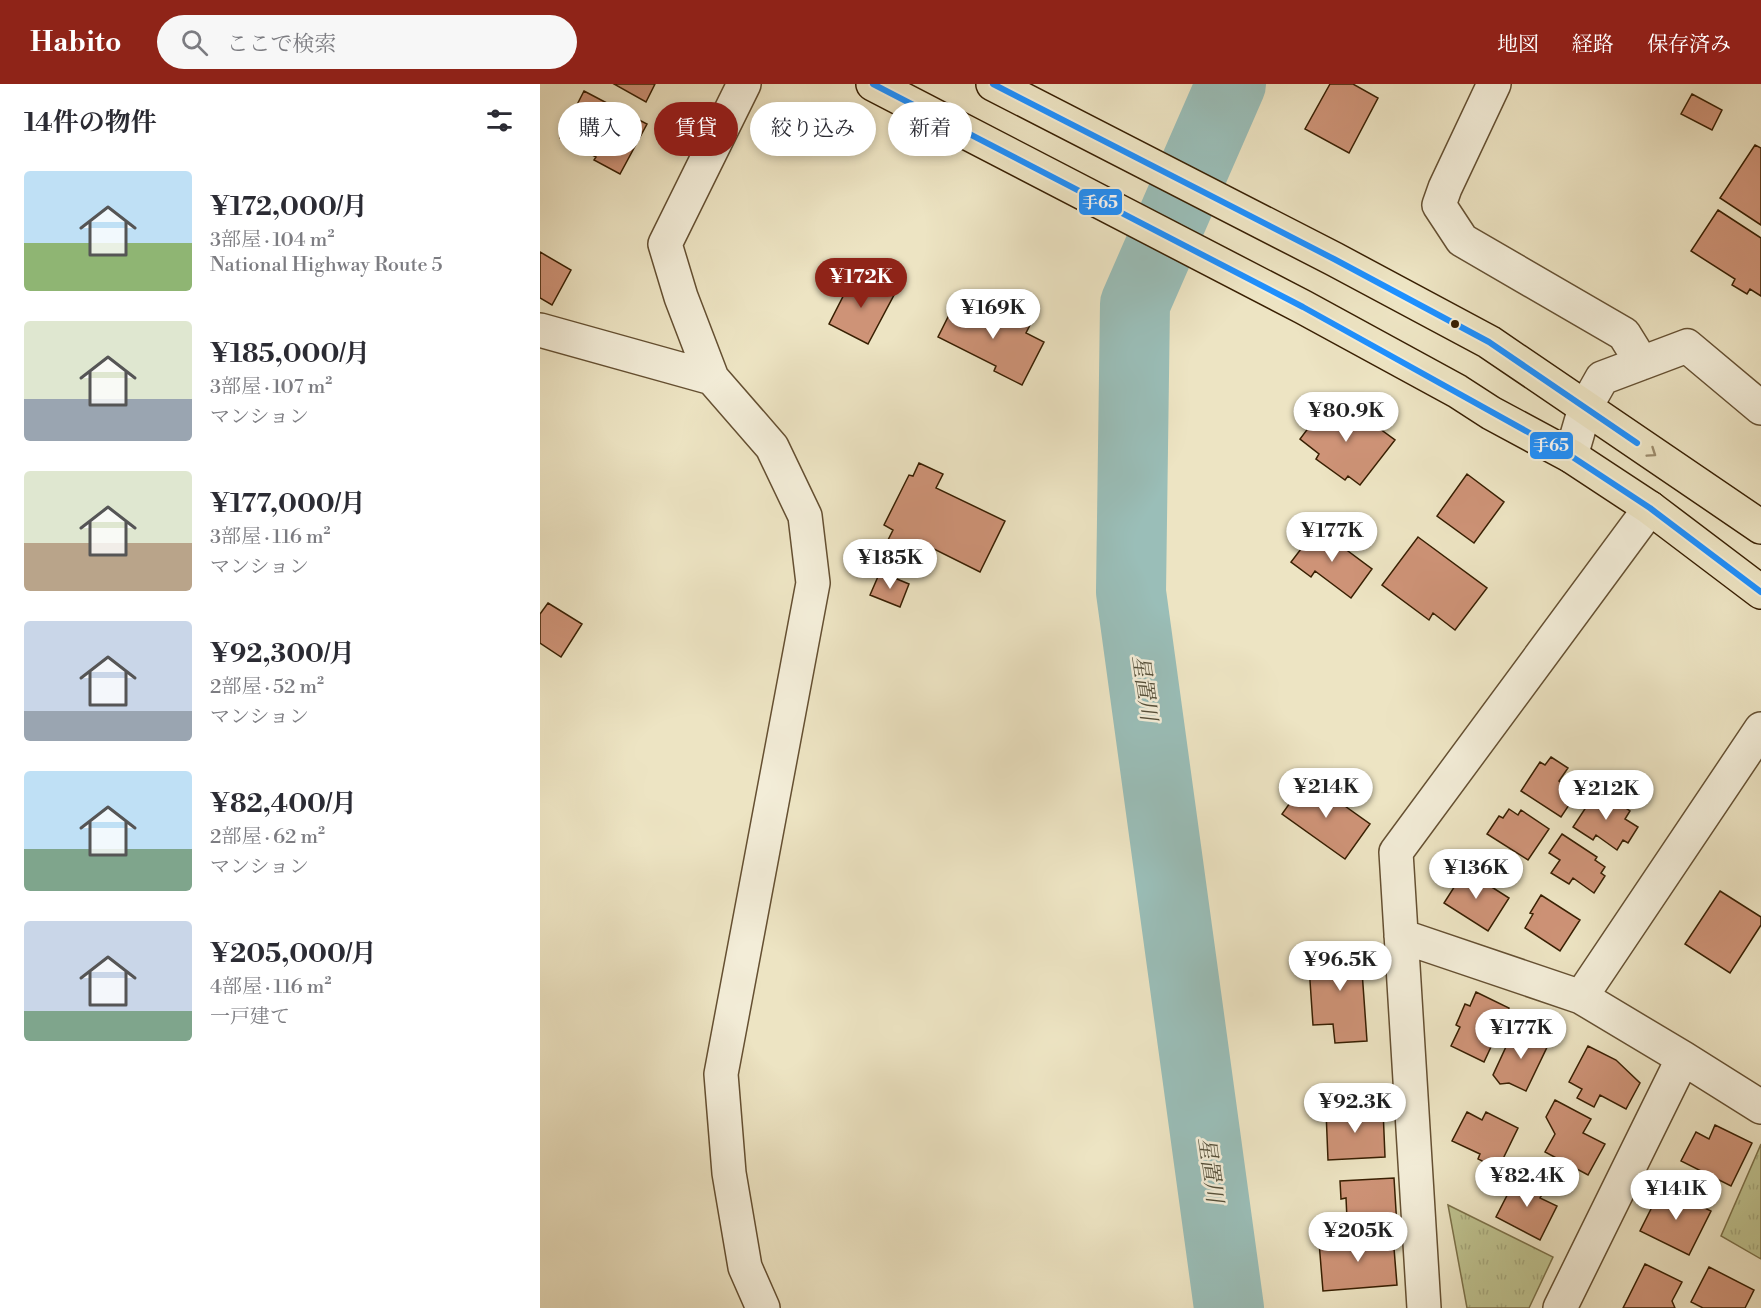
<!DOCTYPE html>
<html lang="ja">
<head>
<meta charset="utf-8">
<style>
  body { margin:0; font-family:"Libre Bodoni","Noto Serif JP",serif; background:#f7f7f7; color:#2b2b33; height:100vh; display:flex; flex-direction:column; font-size:22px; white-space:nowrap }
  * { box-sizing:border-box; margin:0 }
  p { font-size:20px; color:#7c7c81 }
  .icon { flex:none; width:33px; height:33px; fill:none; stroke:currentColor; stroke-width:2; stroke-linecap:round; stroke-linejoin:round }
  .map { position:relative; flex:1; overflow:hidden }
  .panel { display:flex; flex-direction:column; background:#fff; width:540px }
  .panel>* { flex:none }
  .guide { position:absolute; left:18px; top:18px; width:570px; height:54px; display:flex; gap:12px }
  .price { position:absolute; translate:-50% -51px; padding:0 14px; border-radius:21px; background:#fff; color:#222; font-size:20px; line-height:39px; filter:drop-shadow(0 2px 3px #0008) }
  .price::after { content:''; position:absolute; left:50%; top:36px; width:18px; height:14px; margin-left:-9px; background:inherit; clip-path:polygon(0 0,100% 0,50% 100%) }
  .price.current { background:#8f2418; color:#fff }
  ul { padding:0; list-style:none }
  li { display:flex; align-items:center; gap:18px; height:150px; padding:0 24px }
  li span { display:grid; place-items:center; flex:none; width:168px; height:120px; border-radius:6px; color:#555 }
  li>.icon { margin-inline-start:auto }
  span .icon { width:72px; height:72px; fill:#fffc; stroke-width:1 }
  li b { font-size:26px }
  h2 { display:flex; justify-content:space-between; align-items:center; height:72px; padding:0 24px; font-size:26px }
  .tag { padding:0 21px; border-radius:27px; background:#fff; box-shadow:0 3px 9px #0003; font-size:21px; line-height:54px }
  .tag.current { background:#8f2418; color:#fff }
  header { display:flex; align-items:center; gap:36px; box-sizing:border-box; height:84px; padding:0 30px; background:#8f2418; color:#fff }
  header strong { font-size:28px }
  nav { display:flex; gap:33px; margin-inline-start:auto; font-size:21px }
  .search { width:420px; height:54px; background:#f7f7f7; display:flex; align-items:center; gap:15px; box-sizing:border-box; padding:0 21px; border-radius:33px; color:#7c7c81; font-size:22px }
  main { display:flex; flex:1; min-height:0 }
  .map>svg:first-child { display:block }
  .grass { fill:url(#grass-tufts); stroke:#7b7048; stroke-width:1.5 }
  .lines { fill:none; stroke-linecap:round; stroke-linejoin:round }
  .river { stroke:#9abeb8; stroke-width:70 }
  .building { fill:#ce9377; stroke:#381f02; stroke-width:1.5 }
  .minor-casing { stroke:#655032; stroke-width:36 }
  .highway-casing { stroke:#381f02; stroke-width:36 }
  .minor { stroke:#f3edd8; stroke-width:33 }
  .highway { stroke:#ede4c3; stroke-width:33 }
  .bus-1-casing { stroke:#f3edd8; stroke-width:10 }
  .bus-1 { stroke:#1e90ff; stroke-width:6 }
  .oneway { stroke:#9c8b6c }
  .bus-dot { fill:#381f02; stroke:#f3edd8; stroke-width:2 }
  .labels { text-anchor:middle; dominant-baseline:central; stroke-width:5; stroke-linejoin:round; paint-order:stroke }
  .water-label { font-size:22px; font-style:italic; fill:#554f39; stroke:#f3edd8 }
  .line-badge { stroke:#f3edd8; stroke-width:2 }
  .badge-label { font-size:16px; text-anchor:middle; font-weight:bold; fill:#fff }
</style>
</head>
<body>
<header>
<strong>Habito</strong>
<div class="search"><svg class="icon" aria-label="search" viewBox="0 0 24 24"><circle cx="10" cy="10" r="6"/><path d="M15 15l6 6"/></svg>ここで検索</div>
<nav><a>地図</a><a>経路</a><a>保存済み</a></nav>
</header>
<main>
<section class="panel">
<h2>14件の物件<svg class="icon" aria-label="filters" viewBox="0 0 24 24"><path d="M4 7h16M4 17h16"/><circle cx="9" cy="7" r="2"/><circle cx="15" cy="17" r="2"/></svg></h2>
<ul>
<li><span style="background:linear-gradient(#bfe0f5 60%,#8fb573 0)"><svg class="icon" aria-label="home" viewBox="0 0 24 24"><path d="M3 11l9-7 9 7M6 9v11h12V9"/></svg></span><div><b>¥172,000/月</b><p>3部屋 · 104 m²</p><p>National Highway Route 5</p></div></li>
<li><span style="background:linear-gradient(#dfe7d0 65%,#9aa5b1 0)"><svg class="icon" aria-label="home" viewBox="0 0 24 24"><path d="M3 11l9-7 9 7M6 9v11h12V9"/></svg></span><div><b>¥185,000/月</b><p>3部屋 · 107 m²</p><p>マンション</p></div></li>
<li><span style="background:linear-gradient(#dfe7d0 60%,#b9a48a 0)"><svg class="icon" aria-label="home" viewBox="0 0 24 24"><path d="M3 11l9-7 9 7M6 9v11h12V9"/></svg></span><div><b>¥177,000/月</b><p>3部屋 · 116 m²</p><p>マンション</p></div></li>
<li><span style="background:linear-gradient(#c9d6e8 75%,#9aa5b1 0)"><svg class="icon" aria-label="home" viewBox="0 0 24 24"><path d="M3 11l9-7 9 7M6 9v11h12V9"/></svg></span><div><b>¥92,300/月</b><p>2部屋 · 52 m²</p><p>マンション</p></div></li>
<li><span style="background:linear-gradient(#bfe0f5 65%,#7fa58c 0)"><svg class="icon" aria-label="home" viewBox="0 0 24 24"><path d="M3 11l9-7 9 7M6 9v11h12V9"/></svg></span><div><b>¥82,400/月</b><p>2部屋 · 62 m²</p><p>マンション</p></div></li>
<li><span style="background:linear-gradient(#c9d6e8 75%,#7fa58c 0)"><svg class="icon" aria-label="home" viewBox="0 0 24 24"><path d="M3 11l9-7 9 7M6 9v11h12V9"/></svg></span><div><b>¥205,000/月</b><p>4部屋 · 116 m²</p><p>一戸建て</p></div></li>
</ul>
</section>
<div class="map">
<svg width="1221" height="1224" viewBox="0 0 1221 1224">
  <defs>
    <pattern id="grass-tufts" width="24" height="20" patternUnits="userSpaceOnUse" patternTransform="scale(1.5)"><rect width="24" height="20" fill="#bec28f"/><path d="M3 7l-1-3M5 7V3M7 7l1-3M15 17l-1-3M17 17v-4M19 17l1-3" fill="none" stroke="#a4a67a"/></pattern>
  </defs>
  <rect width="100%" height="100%" fill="#ede4c3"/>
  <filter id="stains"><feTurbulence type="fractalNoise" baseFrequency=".00333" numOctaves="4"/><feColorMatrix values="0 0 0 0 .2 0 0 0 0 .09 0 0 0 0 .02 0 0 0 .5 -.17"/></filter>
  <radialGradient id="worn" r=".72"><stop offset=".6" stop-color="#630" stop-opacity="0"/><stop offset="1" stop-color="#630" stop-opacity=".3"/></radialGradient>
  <!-- grass -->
  <path class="grass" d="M1221,1060V1175L1181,1152Z
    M908,1121L1013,1173L989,1224H927Z"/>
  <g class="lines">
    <!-- river -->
    <path class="river" d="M689,1224L591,508L595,220L691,0"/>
  </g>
  <!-- building -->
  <path class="building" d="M74,0H115L106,18Z
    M790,0H813L838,14L809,69L765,45Z
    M44,7L107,40L80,90L54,76L56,73L20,54Z
    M1152,10L1182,26L1172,46L1141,30Z
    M1215,61L1221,64V141L1180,114Z
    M1178,126L1221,154V212L1210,205L1207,210L1192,201L1195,195L1151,167Z
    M0,168L31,186L12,221L0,214Z
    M314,191L354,211L328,260L289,240Z
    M417,215L471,242L476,231L491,239L486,249L504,258L482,301L454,287L456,282L398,253Z
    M790,315L822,338L825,334L855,356L820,401L808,392L805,396L776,375L779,370L760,355Z
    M379,379L403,390L396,404L465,437L440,488L376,456L369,471L346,460L353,446L344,441L369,391L373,392Z
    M927,390L964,418L934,459L897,432Z
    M777,444L832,485L811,514L775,487L771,493L751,478Z
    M878,453L947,504L915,546L893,529L889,536L842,501Z
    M340,488L369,500L360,523L330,511Z
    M8,519L42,540L21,573L0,559V530Z
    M1011,673L1028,684L1019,697L1037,709L1021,733L981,707L1000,678L1005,681Z
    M767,695L830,740L805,775L742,730Z
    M1058,705L1090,727L1085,735L1098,743L1088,759L1083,756L1077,766L1056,751L1053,756L1033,743Z
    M969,725L978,731L981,726L1009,745L988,776L947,750L959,732L963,734Z
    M1022,750L1057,773L1055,776L1065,783L1061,789L1065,792L1054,809L1033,794L1029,800L1011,789L1020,776L1009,769Z
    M925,786L969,814L948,847L904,819Z
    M1180,807L1221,833V841L1190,889L1145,860Z
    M1001,811L1040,836L1020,867L985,844L993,830L990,829Z
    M820,859L827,957L795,959L793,940L773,941L769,882L781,881L779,862Z
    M936,908L969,924L944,978L911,962L920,943L916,941L925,920L930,922Z
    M985,945L1010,957L986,1007L969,999L960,1000L953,991L971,952L980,956Z
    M1048,962L1076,976L1100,999L1086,1025L1060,1011L1054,1023L1037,1014L1042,1005L1029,998Z
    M1015,1016L1051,1035L1043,1049L1065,1060L1048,1091L1005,1068L1015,1050L1006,1033Z
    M843,1025L845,1073L788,1076L786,1027Z
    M927,1028L942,1036L946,1028L978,1044L958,1085L938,1075L940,1070L912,1057Z
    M1175,1041L1212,1059L1191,1102L1141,1077L1156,1048L1169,1055Z
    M978,1090L1006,1104L1000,1114L1017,1122L1000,1156L956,1133Z
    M854,1094L857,1143L824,1145V1135H807L806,1114L801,1115L800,1097Z
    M1122,1103L1171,1127L1149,1171L1100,1147Z
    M853,1152L857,1201L783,1207L779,1158Z
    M1105,1180L1142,1198L1132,1217L1135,1224H1083Z
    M1169,1183L1214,1206L1205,1224H1163L1151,1218Z"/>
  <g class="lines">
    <!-- minor casing -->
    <g class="minor-casing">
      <path id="minor" d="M204,0L125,160L141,213L172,294L232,363L265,432L273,499L181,990L189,1089L205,1183L223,1224
        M954,0L905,104L899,121L922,156L1084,250L1102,279
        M0,246L172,294
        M1031,372L1045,324L1062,294L1147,262L1221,324
        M861,852L1041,913L1143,974L1221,1023
        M1041,913L1221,645
        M884,1224L856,768L1110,424
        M1020,1224L1143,974"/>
    </g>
    <!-- highway casing -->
    <g class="highway-casing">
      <path id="highway" d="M333,0L763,223L917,307L951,329L1031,372L1110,424L1221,508
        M453,0L794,175L949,258L1221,443"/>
    </g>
    <!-- minor -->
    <use href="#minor" class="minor"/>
    <!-- highway -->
    <use href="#highway" class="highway"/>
    <!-- bus-1 casing -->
    <g class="bus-1-casing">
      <path id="bus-1" d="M333,0L763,223L1031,372L1110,424L1221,508
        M453,0L794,175L949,258L1097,359"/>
    </g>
    <!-- bus-1 -->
    <use href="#bus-1" class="bus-1"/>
  </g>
  <!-- one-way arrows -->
  <defs><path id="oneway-chevron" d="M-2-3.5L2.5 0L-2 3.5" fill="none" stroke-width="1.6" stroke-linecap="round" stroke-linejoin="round" transform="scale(1.5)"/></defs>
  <use class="oneway" href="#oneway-chevron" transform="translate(1112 369) rotate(34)"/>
  <!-- markers -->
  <circle class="bus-dot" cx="915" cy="240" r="5"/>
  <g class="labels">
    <!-- water labels -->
    <g class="water-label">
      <text transform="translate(604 604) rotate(82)">星置川</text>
      <text transform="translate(670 1086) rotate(82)">星置川</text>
    </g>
  </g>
  <g class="line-badge">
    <rect x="538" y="104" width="45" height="28" rx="6" fill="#1e90ff"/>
    <rect x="989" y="347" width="45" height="29" rx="6" fill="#1e90ff"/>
  </g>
  <g class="badge-label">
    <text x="560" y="124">手65</text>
    <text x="1011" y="367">手65</text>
  </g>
  <rect width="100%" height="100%" filter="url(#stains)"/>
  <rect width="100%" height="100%" fill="url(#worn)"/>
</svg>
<b class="price current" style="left:321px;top:225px">¥172K</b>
<b class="price" style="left:453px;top:256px">¥169K</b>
<b class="price" style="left:806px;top:359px">¥80.9K</b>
<b class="price" style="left:792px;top:479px">¥177K</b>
<b class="price" style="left:350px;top:506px">¥185K</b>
<b class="price" style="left:786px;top:735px">¥214K</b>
<b class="price" style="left:1066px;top:737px">¥212K</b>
<b class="price" style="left:936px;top:816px">¥136K</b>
<b class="price" style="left:800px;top:908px">¥96.5K</b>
<b class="price" style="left:981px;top:976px">¥177K</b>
<b class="price" style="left:815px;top:1050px">¥92.3K</b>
<b class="price" style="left:987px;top:1124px">¥82.4K</b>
<b class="price" style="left:1136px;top:1137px">¥141K</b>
<b class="price" style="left:818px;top:1179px">¥205K</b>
<div class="guide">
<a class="tag">購入</a>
<a class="tag current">賃貸</a>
<a class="tag">絞り込み</a>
<a class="tag">新着</a>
</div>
</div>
</main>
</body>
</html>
